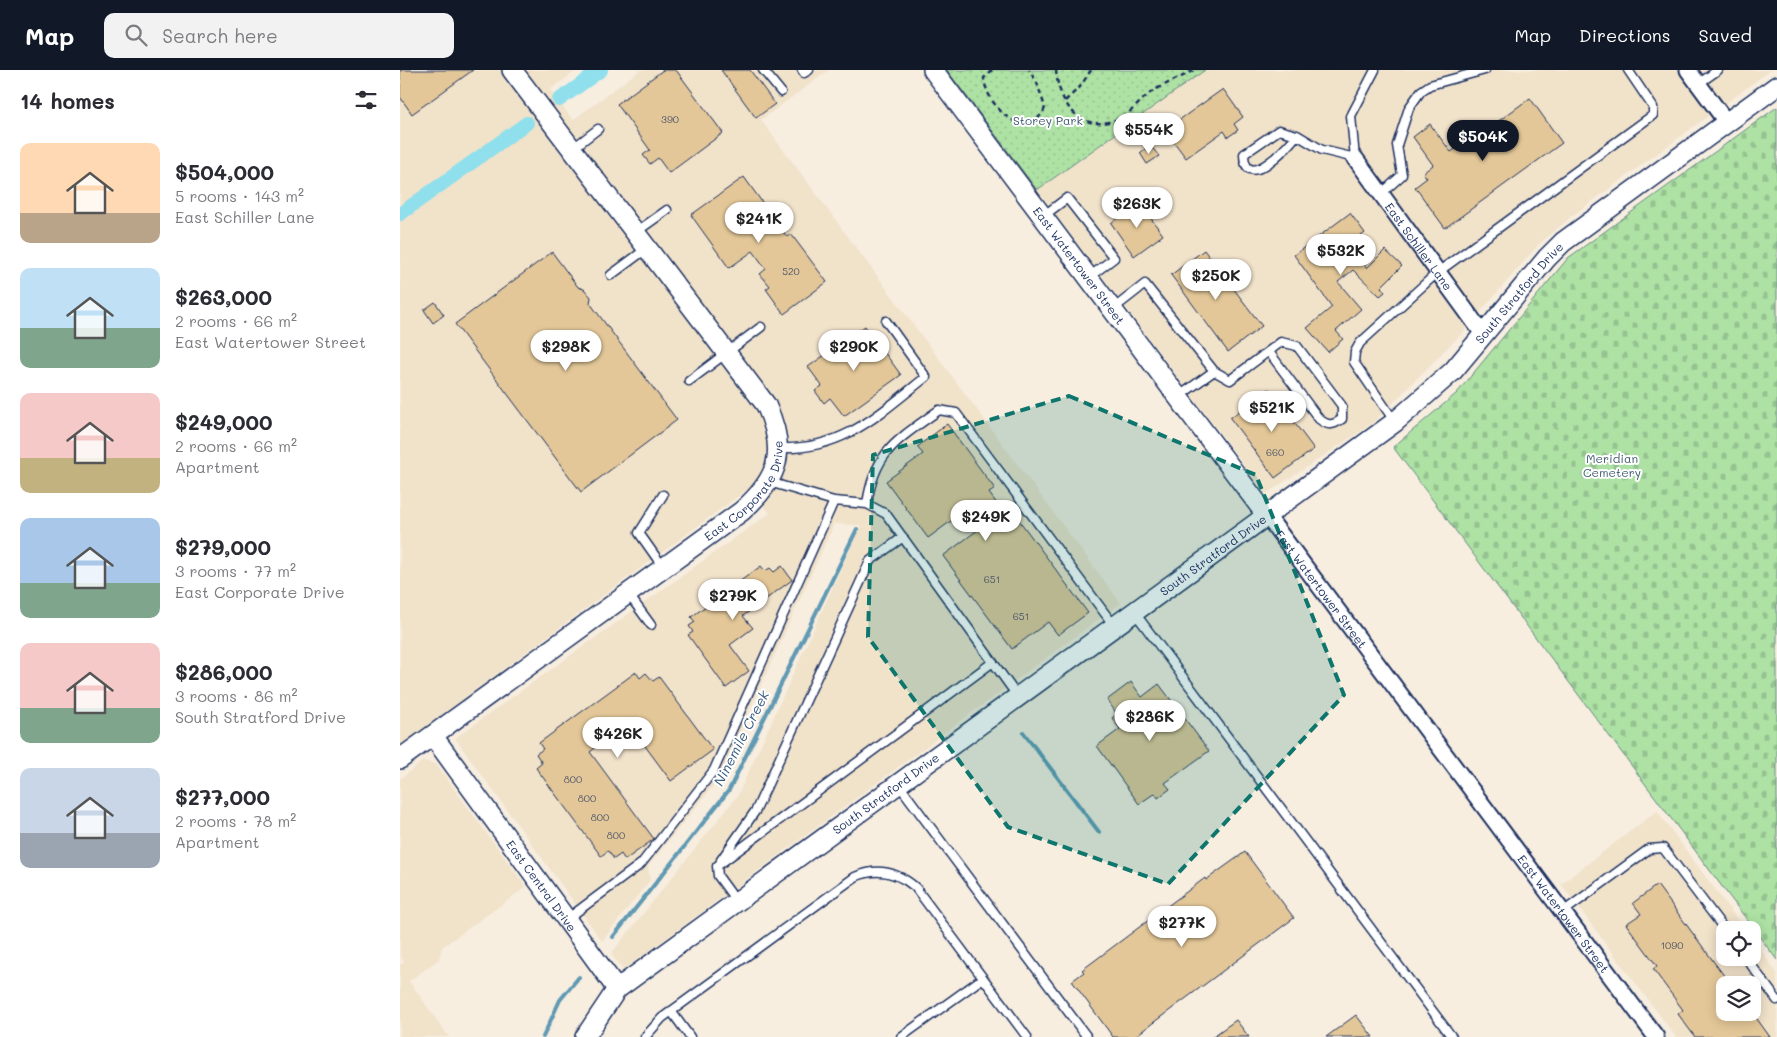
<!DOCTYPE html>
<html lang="en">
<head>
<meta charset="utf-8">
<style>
  body { margin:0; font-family:Mali,sans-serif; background:#f2f2f3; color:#2b2b33; height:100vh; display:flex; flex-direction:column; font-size:19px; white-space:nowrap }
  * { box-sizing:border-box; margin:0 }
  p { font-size:16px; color:#7c7c81 }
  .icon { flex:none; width:28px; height:28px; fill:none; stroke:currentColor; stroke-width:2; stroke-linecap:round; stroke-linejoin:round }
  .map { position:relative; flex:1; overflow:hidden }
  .details { display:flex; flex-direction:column; background:#fff; width:400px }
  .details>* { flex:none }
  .tools { position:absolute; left:1316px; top:851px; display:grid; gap:10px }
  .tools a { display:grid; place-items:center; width:45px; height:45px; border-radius:10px; background:#fff; box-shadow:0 2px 12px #0003; font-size:25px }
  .price { position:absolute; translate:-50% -42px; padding:0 11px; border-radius:18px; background:#fff; color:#222; font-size:16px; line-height:32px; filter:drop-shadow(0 1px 2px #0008) }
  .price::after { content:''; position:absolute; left:50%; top:30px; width:15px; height:11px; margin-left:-8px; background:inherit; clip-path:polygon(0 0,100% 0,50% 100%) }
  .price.selected { background:#111827; color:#fff }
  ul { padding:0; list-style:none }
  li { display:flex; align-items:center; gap:15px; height:125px; padding:0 20px }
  li span { display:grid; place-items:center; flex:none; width:140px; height:100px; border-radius:10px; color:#555 }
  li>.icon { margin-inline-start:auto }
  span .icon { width:60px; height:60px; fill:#fffc; stroke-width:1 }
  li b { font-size:21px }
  h2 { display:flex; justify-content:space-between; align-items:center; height:60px; padding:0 20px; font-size:21px }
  header { display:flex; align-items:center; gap:30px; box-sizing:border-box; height:70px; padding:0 25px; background:#111827; color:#fff }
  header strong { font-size:24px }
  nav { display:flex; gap:28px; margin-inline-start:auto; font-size:18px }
  .search { width:350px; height:45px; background:#f2f2f3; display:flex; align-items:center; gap:12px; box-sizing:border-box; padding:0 18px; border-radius:10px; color:#7c7c81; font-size:19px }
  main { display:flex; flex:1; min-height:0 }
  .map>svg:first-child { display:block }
  .built { fill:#f1e2ca; fill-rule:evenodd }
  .cemetery { fill:url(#cemetery-stones); stroke:#648881 }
  .park { fill:url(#park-dots); stroke:#648881 }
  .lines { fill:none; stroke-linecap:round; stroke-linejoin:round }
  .stream { stroke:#6199b3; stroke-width:4 }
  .canal { stroke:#8fdfec; stroke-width:14 }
  .building { fill:#e3c798; stroke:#1b2f5e }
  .service-casing { stroke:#1b2f5e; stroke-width:11 }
  .minor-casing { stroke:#1b2f5e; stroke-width:19 }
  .tertiary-casing { stroke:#1b2f5e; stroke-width:22 }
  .path { stroke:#1b2f5e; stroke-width:2.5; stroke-dasharray:5 4; stroke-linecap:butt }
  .service { stroke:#fff; stroke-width:8 }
  .minor { stroke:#fff; stroke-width:15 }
  .tertiary { stroke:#fff; stroke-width:19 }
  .marked { fill:#0f766e; fill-opacity:0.2; stroke:#0f766e; stroke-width:4; stroke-dasharray:10 6; stroke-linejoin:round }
  .labels { text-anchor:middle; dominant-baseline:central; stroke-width:4; stroke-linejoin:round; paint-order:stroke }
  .number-label { font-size:10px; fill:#4d556c }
  .park-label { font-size:12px; fill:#405c70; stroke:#fff }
  .street-label { font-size:12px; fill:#1b2f5e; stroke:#fff }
  .water-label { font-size:14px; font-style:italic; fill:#385b82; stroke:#fff }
</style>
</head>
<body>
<header>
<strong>Map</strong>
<div class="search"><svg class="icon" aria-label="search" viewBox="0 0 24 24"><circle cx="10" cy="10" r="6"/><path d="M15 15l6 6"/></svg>Search here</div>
<nav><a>Map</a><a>Directions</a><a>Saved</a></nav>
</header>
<main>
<section class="details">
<h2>14 homes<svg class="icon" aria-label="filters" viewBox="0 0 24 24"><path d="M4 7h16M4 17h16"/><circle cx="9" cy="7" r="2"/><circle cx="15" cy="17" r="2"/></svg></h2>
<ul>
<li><span style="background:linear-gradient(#ffd9b3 70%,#b9a48a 0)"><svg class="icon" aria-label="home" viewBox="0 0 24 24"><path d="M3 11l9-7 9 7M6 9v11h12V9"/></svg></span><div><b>$504,000</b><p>5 rooms · 143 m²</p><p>East Schiller Lane</p></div></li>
<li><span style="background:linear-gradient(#bfe0f5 60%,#7fa58c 0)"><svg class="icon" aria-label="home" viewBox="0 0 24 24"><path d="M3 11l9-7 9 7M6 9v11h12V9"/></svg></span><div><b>$263,000</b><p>2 rooms · 66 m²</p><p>East Watertower Street</p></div></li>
<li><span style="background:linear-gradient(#f6c9c9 65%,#c2b280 0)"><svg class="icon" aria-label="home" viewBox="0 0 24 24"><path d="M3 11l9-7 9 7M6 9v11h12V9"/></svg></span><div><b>$249,000</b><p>2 rooms · 66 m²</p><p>Apartment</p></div></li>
<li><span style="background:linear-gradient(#a9c7e8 65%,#7fa58c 0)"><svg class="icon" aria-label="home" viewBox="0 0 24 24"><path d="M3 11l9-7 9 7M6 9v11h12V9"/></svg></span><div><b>$279,000</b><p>3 rooms · 77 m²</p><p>East Corporate Drive</p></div></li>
<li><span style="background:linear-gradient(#f6c9c9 65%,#7fa58c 0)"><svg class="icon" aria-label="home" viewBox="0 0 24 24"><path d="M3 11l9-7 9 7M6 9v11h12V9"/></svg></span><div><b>$286,000</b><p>3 rooms · 86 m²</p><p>South Stratford Drive</p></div></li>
<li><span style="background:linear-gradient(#c9d6e8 65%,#9aa5b1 0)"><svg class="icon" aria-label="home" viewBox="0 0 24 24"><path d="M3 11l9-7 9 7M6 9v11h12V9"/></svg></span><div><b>$277,000</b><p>2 rooms · 78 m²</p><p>Apartment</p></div></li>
</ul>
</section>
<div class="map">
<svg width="1377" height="967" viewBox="0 0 1377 967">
  <defs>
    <pattern id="cemetery-stones" width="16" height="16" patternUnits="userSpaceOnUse" patternTransform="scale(1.25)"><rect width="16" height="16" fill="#aee2a4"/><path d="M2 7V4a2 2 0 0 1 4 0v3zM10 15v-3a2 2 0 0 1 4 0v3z" fill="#95c290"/></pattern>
    <pattern id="park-dots" width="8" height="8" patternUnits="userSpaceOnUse" patternTransform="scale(1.25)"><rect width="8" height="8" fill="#aee2a4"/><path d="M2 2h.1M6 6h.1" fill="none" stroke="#95c290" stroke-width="1.8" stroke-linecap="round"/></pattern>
  </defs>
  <rect width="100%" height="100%" fill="#f7eee0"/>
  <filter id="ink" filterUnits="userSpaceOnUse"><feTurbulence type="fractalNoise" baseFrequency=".02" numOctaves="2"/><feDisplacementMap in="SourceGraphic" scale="10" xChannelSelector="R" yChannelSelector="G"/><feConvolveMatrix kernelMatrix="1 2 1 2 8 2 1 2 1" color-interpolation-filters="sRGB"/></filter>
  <g filter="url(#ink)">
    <!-- built -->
    <path class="built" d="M0,0H177L150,20L173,50L240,0H429L361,50L721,533L223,900L211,884L338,725L461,455L434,454L318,710L248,796L250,810L202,871L55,668L370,443L348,419L0,675Z
      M805,0H1371L1172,146L1139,174L1063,262L973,353L866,424L637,120Z
      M23,691L36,694L126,817L42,877L39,889L9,911L49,967H0V894L4,893L0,883V709Z
      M1257,741L1345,860H1325V888H1352L1353,870L1377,903V967H1276L1161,814ZM1325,915H1352V942H1325Z"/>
    <!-- cemetery -->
    <path class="cemetery" d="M1377,37V890L993,377L1057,323L1168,188Z"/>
    <!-- park -->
    <path class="park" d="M547,0H805L637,120Z"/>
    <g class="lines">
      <!-- stream -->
      <path class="stream" d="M623,662L699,762
        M213,867L329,720L457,459
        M143,967L160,930L179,907"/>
      <!-- canal -->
      <path class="canal" d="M159,30L201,0
        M0,144L127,53"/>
    </g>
    <!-- building -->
    <path class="building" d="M0,0H73L12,44L0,27Z
      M263,0H276L323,63L269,103L258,88L250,94L243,85L250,80L217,34Z
      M321,0H350L375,34L356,48Z
      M823,19L843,47L834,54L838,60L828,67L824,61L786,88L765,60Z
      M1130,28L1162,73L1045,158L1015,117L1027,108L1023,103L1033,95L1013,67L1030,54L1051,82L1061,75L1065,81L1091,62L1089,58Z
      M750,75L759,86L747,94L740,83Z
      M344,107L387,167L391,164L427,212L384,244L366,219L370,216L360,204L366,199L353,181L329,198L291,145Z
      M739,132L763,165L734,186L711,153Z
      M950,143L965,163L949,175L967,198L985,180L1002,196L981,217L985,222L980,226L953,200L938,212L961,239L936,261L943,269L928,282L907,258L932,237L894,185Z
      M804,180L862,256L828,282L771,205Z
      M152,182L178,217L184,219L191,227L190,233L277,350L181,422L55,254Z
      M35,232L44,245L33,253L24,240Z
      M465,256L501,305L444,346L430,328L424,333L415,321L422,316L408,297Z
      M869,319L914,379L875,408L830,348Z
      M547,354L595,419L589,423L603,442L610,438L688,543L658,565L648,552L612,579L543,486L579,459L565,441L528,468L486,411L523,384L517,377Z
      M361,496L365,501L370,498L374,502L382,496L392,510L343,546L353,558L330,575L349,601L326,618L288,565L293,562L289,556L295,552L291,547Z
      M236,602L240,608L246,603L253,611L259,607L313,680L271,711L228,653L190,682L254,769L225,790L221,784L214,789L208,781L201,786L136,698L142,693L136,684L143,679L139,673Z
      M731,612L742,627L759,614L809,681L765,713L770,719L758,728L755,723L739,734L697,676L720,659L712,648L717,644L707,630Z
      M845,782L894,848L734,967H713L672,911L684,902L682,900L805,808L806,810Z
      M1257,815L1331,915H1325V942H1352L1370,967H1295L1278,944L1283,940L1253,899L1257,896L1226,854L1241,844L1233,833Z
      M956,945L973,967H926Z
      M836,950L849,967H812Z"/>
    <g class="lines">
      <!-- service casing -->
      <g class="service-casing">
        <path id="service" d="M363,0L381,22
          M402,0L404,3L409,0
          M1298,14L1318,0
          M897,65C888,76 845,124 844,84L879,60L897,65L922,80L955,88L951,46L975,0
          M172,79L198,59
          M981,124L1002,105L997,75L1009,38L1021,21L1030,15L1085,0
          M642,147L667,128L714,188L688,208
          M236,162L267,140
          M211,205L246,179
          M713,239L745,214L814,301L778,327
          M814,301L830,310L881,272L897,276L942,336V349C932,356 928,356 919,349L869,282
          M289,311L361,257
          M995,352L954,292L955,282L960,273L1038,202L1253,45V37L1228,0
          M378,378C442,381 478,345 526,307L486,251
          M263,425L239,463L263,497
          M434,431L467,434L486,444L618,627
          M467,434C475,380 498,370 539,340L556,343L715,557
          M229,525L251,555
          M735,543L1052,967
          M499,715L687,967
          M321,790L356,740L470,491L503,467
          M337,832L318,806L317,796L593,592
          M1163,842L1249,779L1263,778L1325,860
          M167,849L241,794L314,700L434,431L369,412
          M1346,888L1377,930
          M271,941L290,967
          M245,967L262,948L455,807C477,797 497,802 515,817L627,967
          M501,967L583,908"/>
      </g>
      <!-- minor casing -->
      <g class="minor-casing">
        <g id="minor">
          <path d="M1288,0L1327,53"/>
          <path id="s1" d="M955,88L1083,264"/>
          <path id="s2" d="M867,446L1256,967"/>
        </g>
      </g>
      <!-- tertiary casing -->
      <g class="tertiary-casing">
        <g id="tertiary">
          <path id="s3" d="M533,0L867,446"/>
          <path id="s4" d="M33,666L217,919"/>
          <path id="s5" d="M0,689L342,441C380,407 387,381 366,335L112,0"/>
          <path id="s6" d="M185,967L217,919L995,352L1053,301L1147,188L1163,172L1377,16"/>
        </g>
      </g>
      <!-- path -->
      <path class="path" d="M592,0L584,8C585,28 611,62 633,51C639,48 644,43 645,37L637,13L629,0
        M656,0C658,34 682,66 720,48C733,42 741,29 753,21C766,13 781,8 794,0
        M665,31L680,17L691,0"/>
      <!-- service -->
      <use href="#service" class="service"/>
      <!-- minor -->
      <use href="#minor" class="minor"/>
      <!-- tertiary -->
      <use href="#tertiary" class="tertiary"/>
    </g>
  </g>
  <!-- marked area -->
  <path class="marked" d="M669,326L856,405L944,625L768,814L608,757L468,567L473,385Z"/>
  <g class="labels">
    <!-- number labels -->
    <g class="number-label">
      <text x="270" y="49">390</text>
      <text x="391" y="201">520</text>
      <text x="875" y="382">660</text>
      <text x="592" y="509">651</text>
      <text x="621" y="546">651</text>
      <text x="173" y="709">800</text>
      <text x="187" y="728">800</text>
      <text x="200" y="747">800</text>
      <text x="216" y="765">800</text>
      <text x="1272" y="875">1090</text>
    </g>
    <!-- park labels -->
    <g class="park-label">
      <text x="648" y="50">Storey Park</text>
      <text x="1212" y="388">Meridian<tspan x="1212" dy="14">Cemetery</tspan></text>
    </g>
    <!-- street labels -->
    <g class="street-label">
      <text stroke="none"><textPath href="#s1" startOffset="109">East Schiller Lane</textPath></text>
      <text stroke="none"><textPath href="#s3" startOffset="244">East Watertower Street</textPath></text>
      <text stroke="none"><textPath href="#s6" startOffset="1200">South Stratford Drive</textPath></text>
      <text stroke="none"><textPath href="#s5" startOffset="441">East Corporate Drive</textPath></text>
      <text stroke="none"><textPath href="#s6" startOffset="795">South Stratford Drive</textPath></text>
      <text stroke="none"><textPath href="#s2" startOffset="91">East Watertower Street</textPath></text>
      <text stroke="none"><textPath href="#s6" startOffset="390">South Stratford Drive</textPath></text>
      <text stroke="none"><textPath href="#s4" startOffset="185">East Central Drive</textPath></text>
      <text stroke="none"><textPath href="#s2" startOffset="496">East Watertower Street</textPath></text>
    </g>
    <!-- water labels -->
    <g class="water-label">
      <text transform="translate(341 668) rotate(-63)">Ninemile Creek</text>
    </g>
  </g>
</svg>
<div class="tools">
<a><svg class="icon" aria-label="locate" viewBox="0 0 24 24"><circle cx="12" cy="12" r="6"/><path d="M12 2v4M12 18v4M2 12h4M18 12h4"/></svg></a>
<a><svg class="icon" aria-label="layers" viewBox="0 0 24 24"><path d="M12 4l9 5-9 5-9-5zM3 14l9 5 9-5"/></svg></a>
</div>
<b class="price" style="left:749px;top:85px">$554K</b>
<b class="price selected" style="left:1083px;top:92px">$504K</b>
<b class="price" style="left:737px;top:159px">$263K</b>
<b class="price" style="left:359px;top:174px">$241K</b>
<b class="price" style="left:941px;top:206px">$532K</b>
<b class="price" style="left:816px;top:231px">$250K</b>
<b class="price" style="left:166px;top:302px">$298K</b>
<b class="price" style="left:454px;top:302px">$290K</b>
<b class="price" style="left:872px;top:363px">$521K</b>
<b class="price" style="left:586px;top:472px">$249K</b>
<b class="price" style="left:333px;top:551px">$279K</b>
<b class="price" style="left:750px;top:672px">$286K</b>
<b class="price" style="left:218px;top:689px">$426K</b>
<b class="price" style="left:782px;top:878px">$277K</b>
</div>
</main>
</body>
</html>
